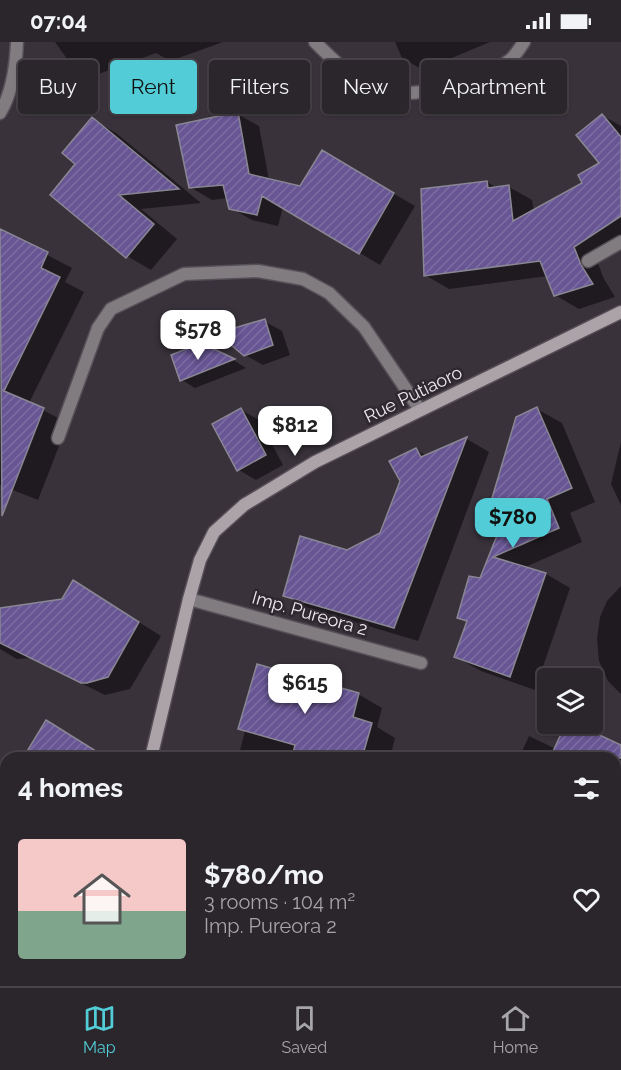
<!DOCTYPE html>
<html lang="en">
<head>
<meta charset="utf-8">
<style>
  body { margin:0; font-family:Raleway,sans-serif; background:#373238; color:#f1f3f6; height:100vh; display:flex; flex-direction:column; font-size:22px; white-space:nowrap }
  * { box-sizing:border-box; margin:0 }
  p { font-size:20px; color:#a6a5a9 }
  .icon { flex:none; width:33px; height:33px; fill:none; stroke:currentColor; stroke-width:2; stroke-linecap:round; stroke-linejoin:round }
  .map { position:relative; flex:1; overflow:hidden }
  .details { position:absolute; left:0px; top:710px; width:621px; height:236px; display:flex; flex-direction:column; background:#2b262c; border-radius:18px 18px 0 0; box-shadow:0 2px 4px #0004,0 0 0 2px #474348 }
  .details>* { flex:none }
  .guide { position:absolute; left:18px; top:18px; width:585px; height:54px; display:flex; gap:12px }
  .tools { position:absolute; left:537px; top:626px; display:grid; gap:12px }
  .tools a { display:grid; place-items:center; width:66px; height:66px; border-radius:6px; background:#2b262c; box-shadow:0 2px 4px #0004,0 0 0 2px #474348; font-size:30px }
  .price { position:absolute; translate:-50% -51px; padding:0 14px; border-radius:12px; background:#fff; color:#222; font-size:20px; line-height:39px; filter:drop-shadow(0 2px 3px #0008) }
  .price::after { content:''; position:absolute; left:50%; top:36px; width:18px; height:14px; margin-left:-9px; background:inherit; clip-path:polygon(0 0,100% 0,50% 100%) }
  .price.selected { background:#52ccd6; color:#111 }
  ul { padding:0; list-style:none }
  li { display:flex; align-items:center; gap:18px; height:150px; padding:0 18px }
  li span { display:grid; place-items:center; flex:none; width:168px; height:120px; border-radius:6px; color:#555 }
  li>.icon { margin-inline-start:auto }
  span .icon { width:72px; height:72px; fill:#fffc; stroke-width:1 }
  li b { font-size:26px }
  h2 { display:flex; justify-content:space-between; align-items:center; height:72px; padding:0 18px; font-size:26px }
  .tag { padding:0 21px; border-radius:6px; background:#2b262c; box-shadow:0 2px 4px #0004,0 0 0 2px #474348; font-size:21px; line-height:54px }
  .tag.selected { background:#52ccd6; color:#111 }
  .status { display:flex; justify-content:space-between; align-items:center; height:42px; padding:0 30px; background:#2b262c; direction:ltr }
  .status svg { height:16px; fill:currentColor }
  .tabs { display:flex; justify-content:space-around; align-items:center; height:84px; border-top:2px solid #474348; background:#2b262c; font-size:16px; color:#a6a5a9 }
  .tabs a { display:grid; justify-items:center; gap:3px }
  .tabs .selected { color:#52ccd6 }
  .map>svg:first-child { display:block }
  .shadow { fill:#0007 }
  .building { fill:url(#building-hatch); stroke:#898793; stroke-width:1.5 }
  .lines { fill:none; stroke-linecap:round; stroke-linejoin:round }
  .service-casing { stroke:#564f58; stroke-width:15 }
  .minor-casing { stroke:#564f58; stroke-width:15 }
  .secondary-casing { stroke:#564f58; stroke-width:15 }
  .service { stroke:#817c7f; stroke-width:12 }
  .minor { stroke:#817c7f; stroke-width:12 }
  .secondary { stroke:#aca3a8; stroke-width:12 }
  .labels { text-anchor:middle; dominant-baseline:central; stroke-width:5; stroke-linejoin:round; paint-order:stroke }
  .street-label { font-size:18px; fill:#eee9ef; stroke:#2f2831 }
</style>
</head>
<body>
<div class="status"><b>07:04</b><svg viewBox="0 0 49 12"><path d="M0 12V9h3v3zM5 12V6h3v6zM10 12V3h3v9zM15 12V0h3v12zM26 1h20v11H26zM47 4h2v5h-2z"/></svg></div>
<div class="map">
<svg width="621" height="944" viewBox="0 0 621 944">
  <defs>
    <pattern id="building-hatch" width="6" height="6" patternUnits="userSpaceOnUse" patternTransform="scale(1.5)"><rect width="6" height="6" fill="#675594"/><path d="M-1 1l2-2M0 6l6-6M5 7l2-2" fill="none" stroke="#7d6da3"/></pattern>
  </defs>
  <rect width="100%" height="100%" fill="#39323b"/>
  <!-- shadow -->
  <path class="shadow" d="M55,0H223L170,19L156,11L93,34L70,21Z
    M395,0H490L423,28L402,16Z
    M237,72L259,84L269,138L301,146L322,110L415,164L380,223L283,165L278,184L252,178L231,166L228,156L212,158L190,145Z
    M603,74L621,84V202L597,219L604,237L615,255L579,267L555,253L548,234L449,247L425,233L487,140L497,146L509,145L532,158L534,169L584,142L601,122Z
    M92,77L116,91L201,161L141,167L177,197L151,228L127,214L78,122Z
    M0,188L72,226L65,240L84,250L29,361L68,381L38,458L0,443Z
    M264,279L282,289L290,313L263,323L245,313Z
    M201,303L235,319L246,326L195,346L182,338Z
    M537,367L562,381L595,460L570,471L582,500L523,526L546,532L570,546L535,648L481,629L456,615L468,580L459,575L481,538L502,486Z
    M241,368L259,378L283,423L256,438L239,428Z
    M467,397L489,410L418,599L308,566L284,553L348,510L381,492L416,408L427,414Z
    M621,400V463L611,442Z
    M621,544V652L608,639L599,619L597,597L600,575L607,559Z
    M96,553L161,594L130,647L105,653L30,616L17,617L0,607V568Z
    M358,652L382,666L377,685L395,696L390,716H238L245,689L240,686Z
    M568,681L621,705V790L615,803V716H519L529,694L556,707Z
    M6,810V939H79L76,944H0V820Z
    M186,939H332L337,944H184Z
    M421,939H495L493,944H418Z
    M526,939H559L557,944H538Z"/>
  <!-- building -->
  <path class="building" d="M238,70L249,132L300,144L322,108L394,151L359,212L262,154L257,173L229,167L223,143L189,146L176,83Z
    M602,72L621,95V174L574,205L581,223L593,242L554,254L540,219L424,234L421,147L487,139L488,146L509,143L513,179L582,141L578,133L599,121L576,93Z
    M92,75L179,147L119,153L154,182L126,216L50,153L75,122L62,111Z
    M0,187L48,210L41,226L60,235L4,349L44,366L2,474Z
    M265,277L273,303L244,314L217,291Z
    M201,301L235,317L180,339L171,313Z
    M537,365L572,446L547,457L559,486L493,515L546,531L510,635L454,615L467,579L457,576L469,534L480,536L500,486L490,463L516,375Z
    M241,366L266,413L237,429L212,382Z
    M467,395L394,586L283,554L300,494L347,508L380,491L400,439L389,419L416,406L421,415Z
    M73,538L139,580L108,635L87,641H81L0,601V566L62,557Z
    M257,622L359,651L353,675L372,681L362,716H292L295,703L238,687Z
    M46,678L107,716H23Z
    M566,681H574L621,703V716H550Z"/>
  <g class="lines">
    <!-- service casing -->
    <g class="service-casing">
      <path id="service" d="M58,396L98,286"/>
    </g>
    <!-- minor casing -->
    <g class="minor-casing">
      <path id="minor" d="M315,0C332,17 350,35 373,45C408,61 480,41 510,18C515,14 520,6 524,0
        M0,71C12,51 16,23 17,0
        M588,219L621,200
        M98,286L111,267L184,232L258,229L303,237L329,251L364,285L420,368
        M189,557L421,621"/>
    </g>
    <!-- secondary casing -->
    <g class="secondary-casing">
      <path id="secondary" d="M151,716L189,557L200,518L214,490L244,463L315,420L621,270
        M94,944L96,939"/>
    </g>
    <!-- service -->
    <use href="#service" class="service"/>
    <!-- minor -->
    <use href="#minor" class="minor"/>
    <!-- secondary -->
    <use href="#secondary" class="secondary"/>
  </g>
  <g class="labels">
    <!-- street labels -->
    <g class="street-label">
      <text transform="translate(413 352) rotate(-26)">Rue Putiaoro</text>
      <text transform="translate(310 571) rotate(16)">Imp. Pureora 2</text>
    </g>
  </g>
</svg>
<div class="tools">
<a><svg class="icon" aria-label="layers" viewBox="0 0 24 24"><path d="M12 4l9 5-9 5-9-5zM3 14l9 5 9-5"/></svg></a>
</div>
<b class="price" style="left:198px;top:319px">$578</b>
<b class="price" style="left:295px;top:415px">$812</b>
<b class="price selected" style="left:513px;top:507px">$780</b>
<b class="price" style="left:305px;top:673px">$615</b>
<div class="guide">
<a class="tag">Buy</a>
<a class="tag selected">Rent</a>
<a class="tag">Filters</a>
<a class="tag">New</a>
<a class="tag">Apartment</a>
</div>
<section class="details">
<h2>4 homes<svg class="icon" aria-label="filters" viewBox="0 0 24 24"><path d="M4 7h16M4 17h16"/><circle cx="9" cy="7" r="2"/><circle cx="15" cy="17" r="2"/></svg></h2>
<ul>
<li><span style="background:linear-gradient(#f6c9c9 60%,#7fa58c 0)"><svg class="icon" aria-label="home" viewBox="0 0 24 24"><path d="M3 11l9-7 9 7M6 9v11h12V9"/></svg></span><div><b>$780/mo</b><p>3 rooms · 104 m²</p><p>Imp. Pureora 2</p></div><svg class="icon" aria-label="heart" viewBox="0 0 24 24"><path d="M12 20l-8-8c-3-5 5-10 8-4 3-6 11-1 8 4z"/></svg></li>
</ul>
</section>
</div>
<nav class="tabs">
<a class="selected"><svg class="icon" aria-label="map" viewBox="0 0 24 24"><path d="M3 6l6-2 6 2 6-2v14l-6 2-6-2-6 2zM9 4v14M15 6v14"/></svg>Map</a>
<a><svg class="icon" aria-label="saved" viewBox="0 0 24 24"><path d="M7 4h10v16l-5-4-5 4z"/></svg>Saved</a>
<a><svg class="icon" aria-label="home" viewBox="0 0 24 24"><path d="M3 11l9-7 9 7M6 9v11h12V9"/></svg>Home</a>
</nav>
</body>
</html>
